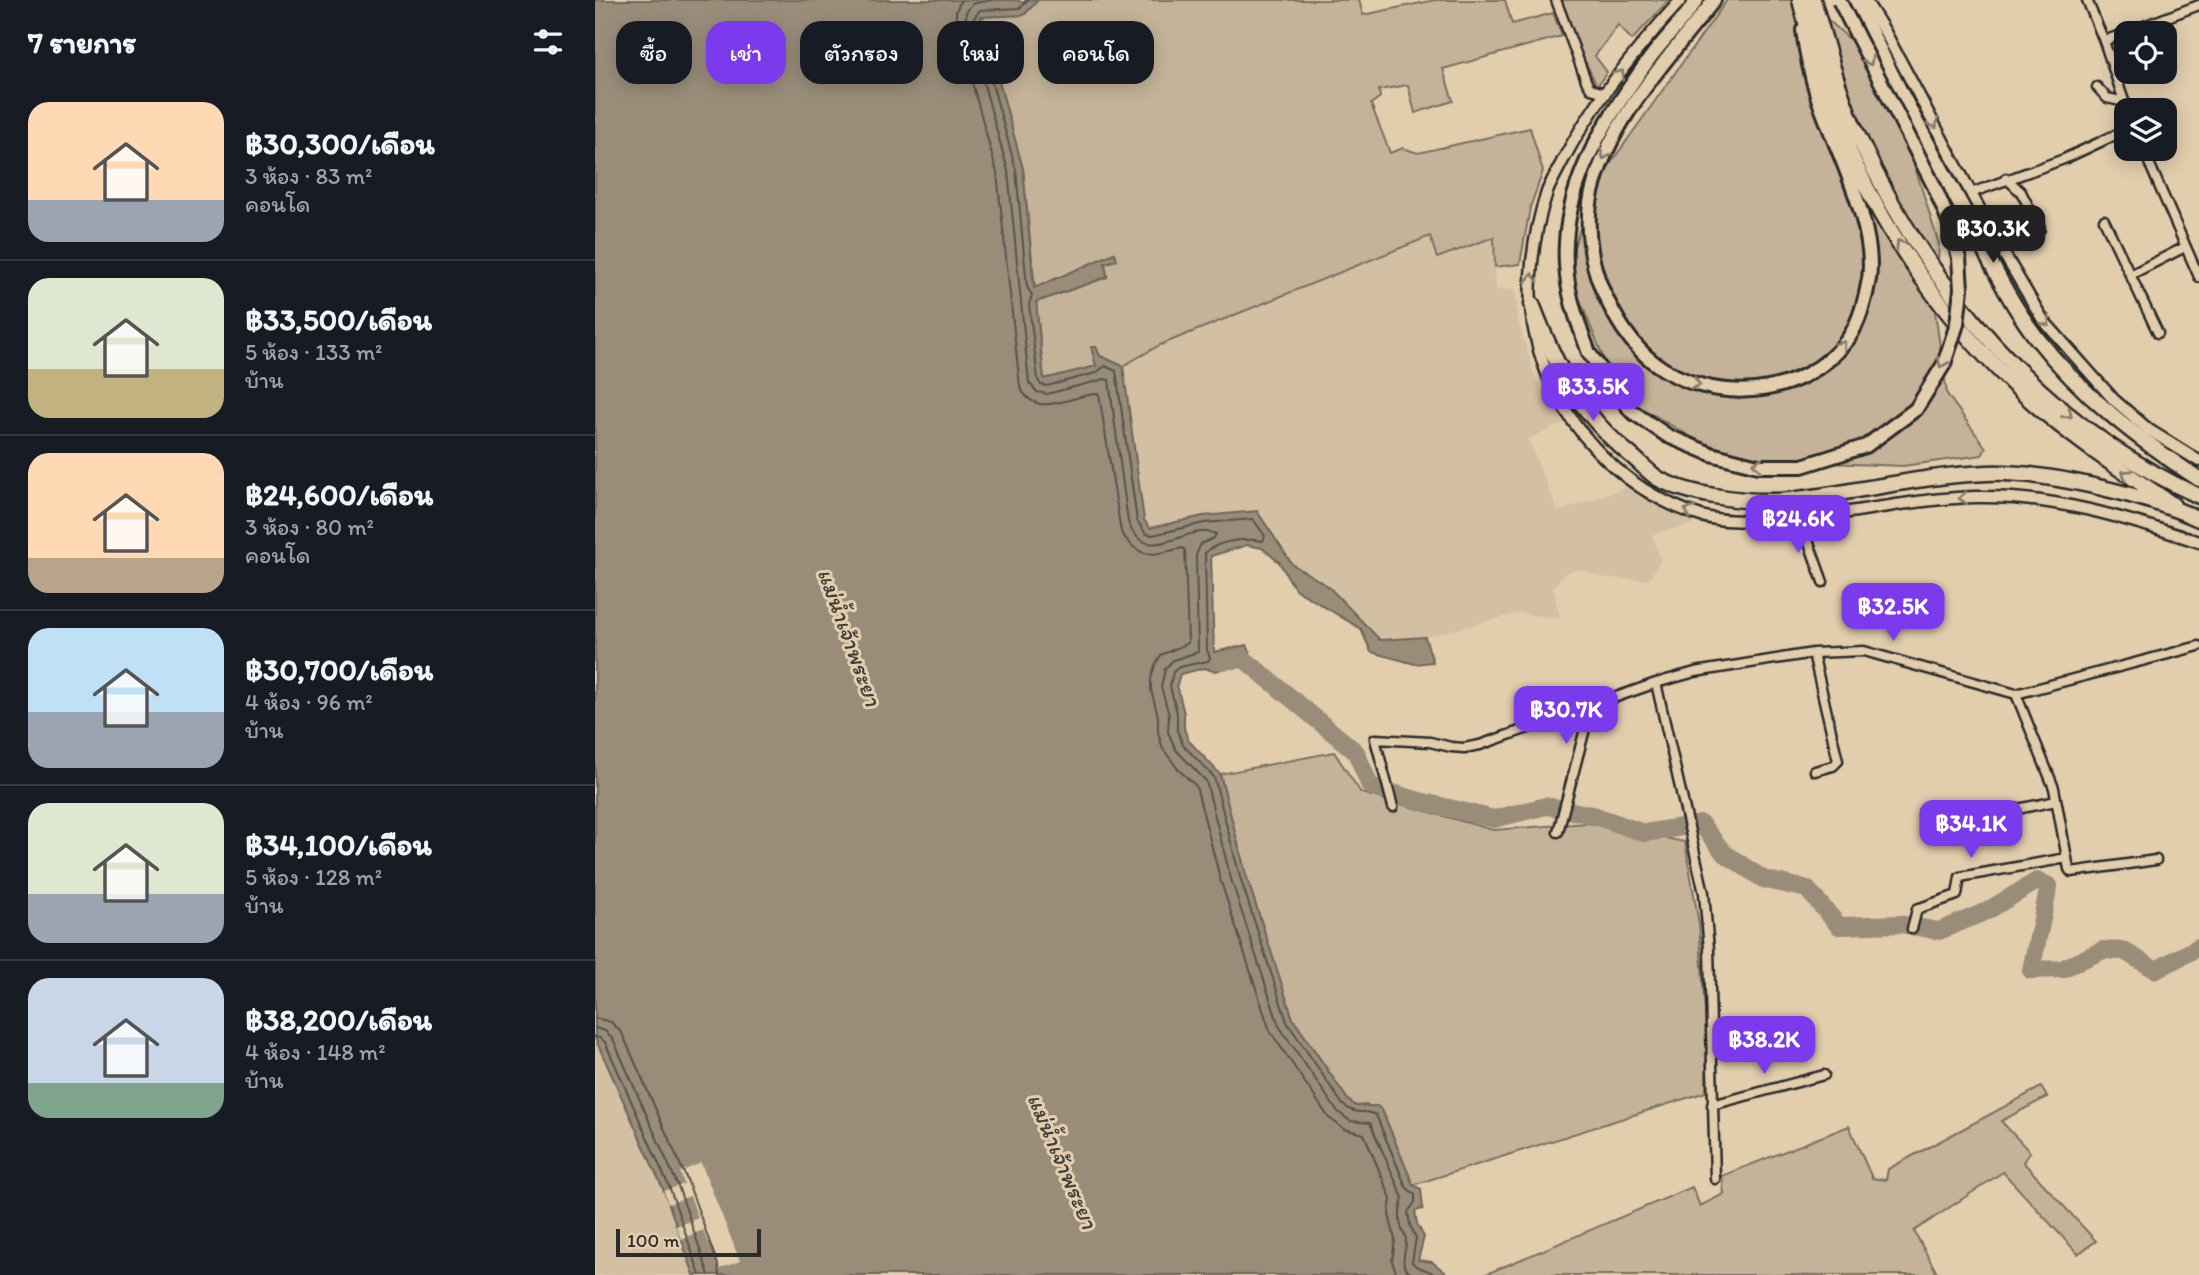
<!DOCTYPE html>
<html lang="th">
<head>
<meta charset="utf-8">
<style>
  body { margin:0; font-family:Itim,"Playpen Sans Thai",sans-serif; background:#242831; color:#f1f3f6; height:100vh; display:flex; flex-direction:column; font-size:26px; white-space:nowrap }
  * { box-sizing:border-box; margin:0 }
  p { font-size:23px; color:#9ea1a6 }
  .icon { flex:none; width:38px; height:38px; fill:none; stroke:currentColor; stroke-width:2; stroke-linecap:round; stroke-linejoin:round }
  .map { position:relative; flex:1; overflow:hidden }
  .side { display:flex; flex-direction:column; background:#171b24; width:595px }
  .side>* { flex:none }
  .top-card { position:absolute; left:21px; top:21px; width:665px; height:63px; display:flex; gap:14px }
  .fabs { position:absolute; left:1519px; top:21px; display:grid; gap:14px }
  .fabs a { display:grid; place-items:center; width:63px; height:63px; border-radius:14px; background:#171b24; box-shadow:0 4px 18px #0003; font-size:35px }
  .scale { position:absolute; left:21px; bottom:18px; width:145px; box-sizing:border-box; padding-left:7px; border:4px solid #2b2b2b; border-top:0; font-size:19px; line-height:24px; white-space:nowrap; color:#2b2b2b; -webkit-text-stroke:5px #e2cead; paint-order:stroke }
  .price { position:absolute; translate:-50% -60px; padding:0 16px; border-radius:14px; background:#7c3aed; color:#fff; font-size:23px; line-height:46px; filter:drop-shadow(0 2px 4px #0008) }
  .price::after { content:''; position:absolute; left:50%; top:42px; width:21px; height:16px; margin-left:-10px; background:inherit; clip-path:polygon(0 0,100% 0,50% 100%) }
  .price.active { background:#222; color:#fff }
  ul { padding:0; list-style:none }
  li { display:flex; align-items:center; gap:21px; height:175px; padding:0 28px }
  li+li { border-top:2px solid #363941 }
  li span { display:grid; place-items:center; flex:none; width:196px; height:140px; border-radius:21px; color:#555 }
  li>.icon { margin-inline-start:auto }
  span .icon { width:84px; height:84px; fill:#fffc; stroke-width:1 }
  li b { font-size:30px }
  h2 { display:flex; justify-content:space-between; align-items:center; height:84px; padding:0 28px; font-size:30px }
  .tag { padding:0 24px; border-radius:21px; background:#171b24; box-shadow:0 4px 18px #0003; font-size:24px; line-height:63px }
  .tag.active { background:#7c3aed; color:#fff }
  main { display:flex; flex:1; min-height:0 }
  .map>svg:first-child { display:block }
  .built { fill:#d3c0a2 }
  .green { fill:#c4b398; stroke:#786f62; stroke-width:2 }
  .water { fill:#998d7a; stroke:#6d665a; stroke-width:2 }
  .pier { fill:#e2cead }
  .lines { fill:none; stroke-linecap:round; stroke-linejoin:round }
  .shore { stroke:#57524b; stroke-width:2 }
  .river { stroke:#998d7a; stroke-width:18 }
  .minor-casing { stroke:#2b2b2b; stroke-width:13 }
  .tertiary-casing { stroke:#2b2b2b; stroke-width:15 }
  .primary-casing { stroke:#2b2b2b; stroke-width:18 }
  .motorway-casing { stroke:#2b2b2b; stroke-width:19 }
  .minor { stroke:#e2cead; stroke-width:8 }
  .tertiary { stroke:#e2cead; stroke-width:10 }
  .primary { stroke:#e2cead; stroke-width:12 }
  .motorway { stroke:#e2cead; stroke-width:14 }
  .primary-bridge-casing { stroke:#2b2b2b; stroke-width:18; stroke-linecap:butt }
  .primary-bridge { stroke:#e2cead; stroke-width:12 }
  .oneway { stroke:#867c6c }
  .labels { text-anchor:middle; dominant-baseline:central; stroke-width:6; stroke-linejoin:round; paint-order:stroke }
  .water-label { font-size:24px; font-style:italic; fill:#413f3b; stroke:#e2cead }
</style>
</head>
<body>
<main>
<section class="side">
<h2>7 รายการ<svg class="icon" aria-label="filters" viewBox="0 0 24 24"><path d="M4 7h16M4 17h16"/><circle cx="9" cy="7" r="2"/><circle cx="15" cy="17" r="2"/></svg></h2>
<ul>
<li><span style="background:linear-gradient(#ffd9b3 70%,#9aa5b1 0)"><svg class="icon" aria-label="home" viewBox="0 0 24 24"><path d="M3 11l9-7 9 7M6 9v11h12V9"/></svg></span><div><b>฿30,300/เดือน</b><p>3 ห้อง · 83 m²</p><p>คอนโด</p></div></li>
<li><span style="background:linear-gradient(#dfe7d0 65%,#c2b280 0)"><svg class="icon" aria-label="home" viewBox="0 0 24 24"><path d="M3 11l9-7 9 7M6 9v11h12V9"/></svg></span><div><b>฿33,500/เดือน</b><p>5 ห้อง · 133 m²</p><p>บ้าน</p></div></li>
<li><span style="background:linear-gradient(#ffd9b3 75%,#b9a48a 0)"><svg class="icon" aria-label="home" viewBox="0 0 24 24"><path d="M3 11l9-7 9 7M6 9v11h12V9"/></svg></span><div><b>฿24,600/เดือน</b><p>3 ห้อง · 80 m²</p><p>คอนโด</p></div></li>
<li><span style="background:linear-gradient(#bfe0f5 60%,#9aa5b1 0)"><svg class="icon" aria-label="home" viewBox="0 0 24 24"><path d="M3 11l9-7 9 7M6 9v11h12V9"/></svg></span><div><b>฿30,700/เดือน</b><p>4 ห้อง · 96 m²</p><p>บ้าน</p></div></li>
<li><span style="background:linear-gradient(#dfe7d0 65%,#9aa5b1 0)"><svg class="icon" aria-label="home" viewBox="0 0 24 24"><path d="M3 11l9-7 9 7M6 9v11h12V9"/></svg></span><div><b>฿34,100/เดือน</b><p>5 ห้อง · 128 m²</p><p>บ้าน</p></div></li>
<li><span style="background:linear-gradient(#c9d6e8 75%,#7fa58c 0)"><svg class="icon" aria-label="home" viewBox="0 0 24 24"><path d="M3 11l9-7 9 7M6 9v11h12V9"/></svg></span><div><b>฿38,200/เดือน</b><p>4 ห้อง · 148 m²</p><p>บ้าน</p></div></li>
</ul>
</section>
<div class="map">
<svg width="1604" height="1275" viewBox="0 0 1604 1275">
  <rect width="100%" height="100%" fill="#e2cead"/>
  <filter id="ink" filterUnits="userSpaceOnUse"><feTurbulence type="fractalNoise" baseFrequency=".0143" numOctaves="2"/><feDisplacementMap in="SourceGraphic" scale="14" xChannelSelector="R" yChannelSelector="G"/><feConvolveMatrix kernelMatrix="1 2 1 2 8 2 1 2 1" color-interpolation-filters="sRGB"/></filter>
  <g filter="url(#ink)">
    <!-- built -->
    <path class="built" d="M835,236L842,258L899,237L901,289L920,290L924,324L941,380L969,423L933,439L963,512L1031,487L1100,523L1057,535L1066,559L1054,580L1008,578L986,570L972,572L958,587L965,619L924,613L830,637L785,640L733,586L697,564L663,511L608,516L556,529L549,520L528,366L565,345Z
      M0,1038L69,1191L99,1275H0Z"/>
    <!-- green -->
    <path class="green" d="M443,0H764L768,15L840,0H910L917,24L958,13L967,36L848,69L858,101L820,113L813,85L784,90L785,97L776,104L795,153L808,148L823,153L935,128L948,171L935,208L925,264L900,267L899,237L842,258L835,236L565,345L528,366L505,356L501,347H497L501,366L449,379L441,302L512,277L510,263L521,260L519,253L440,289L428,169L386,16L429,15Z
      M966,0H1074L1037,40L1023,25L1000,56L1012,72L1002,86L987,55Z
      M1132,0H1211L1270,53L1315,151L1344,244L1340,312L1352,394L1391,448L1387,455L1308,466L1134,459L1023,394L972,268L998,188Z
      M739,752L766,793L898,830L993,823L1090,842L1104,924L1112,1038L1111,1092L818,1185L787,1110L771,1105L761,1106L753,1100L698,1019L651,875L625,774Z
      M1446,1087L1452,1097L1406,1121L1435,1152L1428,1162L1501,1241L1483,1254L1408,1172L1319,1231L1343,1275H889L1097,1187L1105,1206L1129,1194L1127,1176L1254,1126L1277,1178L1291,1180L1293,1169Z"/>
    <!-- water -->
    <path class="water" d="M0,0H422L428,3L431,0H443L429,15L386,17L428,169L439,288L520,253L522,260L510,263L512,277L441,302L449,379L501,366L496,347H501L505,356L528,366L549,520L555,528L608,516L662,511L697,564L733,586L785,640L830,637L838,662L820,664L776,652L766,629L700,589L684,562L667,548L652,545L616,556L619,652L652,645L655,652C649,658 646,658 639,661C628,667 624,675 610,668L585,674L582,685L589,714V728L593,740L625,774L651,875L698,1019L753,1100L761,1106H782L787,1110L818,1185L826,1189L828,1209L820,1211L822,1224L829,1237L823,1260L837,1262L854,1275H99L69,1191L0,1038Z"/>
    <!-- pier -->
    <path class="pier" d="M106,1163L145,1261L124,1269L108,1230L86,1239L81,1226L103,1218L95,1196L73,1204L69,1191L89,1184L85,1172Z"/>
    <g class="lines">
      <!-- shore -->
      <path class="shore" d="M366,0L361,11V24L402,173L425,387C442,422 477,393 504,394L526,532C545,561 557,555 587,548L590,550L593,643L566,655L560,665L556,679V690L563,716V732L568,749L583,769L601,786L626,882L675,1031L734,1118L749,1129L769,1134L796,1199L794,1214L800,1240L797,1261L802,1275
        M396,0L377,4L371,12V20L413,171L434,383L442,392L452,394L510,379L514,380L533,522C551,570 593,521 621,534L619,538L606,544L601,555L603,652L578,660L570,669L566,687L574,715L573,732L581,750L611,781L636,879L684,1026L742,1111L755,1121L775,1123L808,1198C805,1208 803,1219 807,1230C809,1234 811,1236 811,1240C811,1255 802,1265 818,1275
        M433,0L425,8L385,10L379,18L421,170L432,287L437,295L434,304L443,380L446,385L452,386L501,373L510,366L521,371L542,521L551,534L558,535L609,523L658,519L670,536L668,541C651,538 623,540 610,553L612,650L615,658L613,661L584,667L578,672L575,686L582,714V730L588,745L619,777L645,877L692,1022L748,1105C764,1117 768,1108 781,1115L811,1187L820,1195V1202L813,1212L815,1225L821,1238L817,1262C822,1270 833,1268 840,1275
        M0,1018L16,1022L27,1033L93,1182L123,1265L124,1275
        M0,1028L10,1031L18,1039L83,1186L114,1275
        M0,1037L5,1038L10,1042L75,1189L105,1275"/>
      <!-- river -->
      <path class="river" d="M627,661L649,659L761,752L775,786L825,801L899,819L951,806L998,815L1049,833L1106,824L1129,853L1168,879L1212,889L1244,926L1305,924L1344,931L1392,911L1442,881L1454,886L1436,970L1467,969L1508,950L1529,951L1561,970L1604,947"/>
      <!-- minor casing -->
      <g class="minor-casing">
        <path id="minor" d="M961,0L992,83L996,89L1010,93
          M1492,0L1509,41L1532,110
          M1509,41L1604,5
          M1502,87L1512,98L1530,102
          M1548,149L1604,277
          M1411,178L1426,192L1445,229
          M1376,193L1469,159L1531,130
          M1509,220L1563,333
          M1535,275L1590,247
          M1205,518L1228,582
          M1218,653L1243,761L1238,766L1220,771
          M1061,683L1109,893L1114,949L1120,1179
          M1421,694L1459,788L1474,869L1476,872L1561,860
          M798,807L780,739L835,742L856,747L869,748L885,745L1061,683L1100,672L1218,653L1269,651L1421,694L1604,646
          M1342,826L1461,801
          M963,832L996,706
          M1317,929L1322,909L1362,895L1365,877L1472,858
          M1117,1105L1229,1075"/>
      </g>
      <!-- tertiary casing -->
      <g class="tertiary-casing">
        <path id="tertiary" d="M1086,0C1041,49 998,103 967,162C962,172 956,182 952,192C938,234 930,291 940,334C958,419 1024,490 1106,516C1128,522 1153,521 1175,520C1244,518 1311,499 1380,497C1458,495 1531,518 1604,542
          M1270,0L1290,32L1402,242L1448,320L1519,400L1554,430L1604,461"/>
      </g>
      <!-- primary casing -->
      <g class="primary-casing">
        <path id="primary" d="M1119,0C1075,57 1019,114 999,185C989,218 994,258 1007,289C1019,316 1034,343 1058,362C1116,406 1208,400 1253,339C1264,323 1271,298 1274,279C1282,226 1240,149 1223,98C1216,76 1211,53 1208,30
          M994,353C985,328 975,303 972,276C962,193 1008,122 1055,58C1070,38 1088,21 1102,0"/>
      </g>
      <!-- motorway casing -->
      <g class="motorway-casing">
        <path id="motorway" d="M1205,0C1217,46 1229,92 1248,136C1288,234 1355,327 1433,398C1478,439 1528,471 1578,505
          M1218,0C1232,46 1243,93 1263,136C1332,289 1450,426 1604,496
          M1261,0C1293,73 1332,143 1370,213C1392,254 1412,299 1441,337C1486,395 1543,439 1604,479
          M937,304C961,367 984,414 1038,457C1046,464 1054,472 1062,478C1092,495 1148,502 1181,501C1194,501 1206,498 1218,497C1276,489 1334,475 1392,473C1451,471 1550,495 1604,519"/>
      </g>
      <!-- minor -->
      <use href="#minor" class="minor"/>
      <!-- tertiary -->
      <use href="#tertiary" class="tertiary"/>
      <!-- primary -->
      <use href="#primary" class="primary"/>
      <!-- motorway -->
      <use href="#motorway" class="motorway"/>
      <!-- primary-bridge casing -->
      <g class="primary-bridge-casing">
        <path id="primary-bridge" d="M994,353L1036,411L1073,436L1116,454L1163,466H1207L1271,446L1321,409L1349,364L1362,324L1366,289L1364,258L1354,221L1339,186L1244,0"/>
      </g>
      <!-- primary-bridge -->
      <use href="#primary-bridge" class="primary-bridge"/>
    </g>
    <!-- one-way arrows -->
    <defs><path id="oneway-chevron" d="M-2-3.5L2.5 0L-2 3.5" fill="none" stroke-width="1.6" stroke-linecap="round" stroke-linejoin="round" transform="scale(1.75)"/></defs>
    <g class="oneway">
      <use href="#oneway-chevron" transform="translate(1274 61) rotate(63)"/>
      <use href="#oneway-chevron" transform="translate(1025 74) rotate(-52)"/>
      <use href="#oneway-chevron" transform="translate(1339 124) rotate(62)"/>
      <use href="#oneway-chevron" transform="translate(1010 155) rotate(113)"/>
      <use href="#oneway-chevron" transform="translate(1305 244) rotate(-123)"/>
      <use href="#oneway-chevron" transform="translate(937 278) rotate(-89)"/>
      <use href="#oneway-chevron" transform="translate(1451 322) rotate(53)"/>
      <use href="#oneway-chevron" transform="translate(1247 345) rotate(-49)"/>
      <use href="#oneway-chevron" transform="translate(1347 363) rotate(115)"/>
      <use href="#oneway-chevron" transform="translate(1101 384) rotate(17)"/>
      <use href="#oneway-chevron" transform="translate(1473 414) rotate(39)"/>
      <use href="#oneway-chevron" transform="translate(1162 464) rotate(-173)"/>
      <use href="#oneway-chevron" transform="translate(1531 474) rotate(-146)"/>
      <use href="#oneway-chevron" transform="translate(1368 498) rotate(176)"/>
      <use href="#oneway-chevron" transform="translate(1094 511) rotate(-157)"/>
    </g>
  </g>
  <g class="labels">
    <!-- water labels -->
    <g class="water-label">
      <text transform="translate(255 637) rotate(70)">แม่น้ำเจ้าพระยา</text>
      <text transform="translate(468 1161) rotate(67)">แม่น้ำเจ้าพระยา</text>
    </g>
  </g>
</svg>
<div class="fabs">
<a><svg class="icon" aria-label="locate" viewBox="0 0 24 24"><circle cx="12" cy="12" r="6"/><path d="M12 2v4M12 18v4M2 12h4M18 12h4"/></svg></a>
<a><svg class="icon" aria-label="layers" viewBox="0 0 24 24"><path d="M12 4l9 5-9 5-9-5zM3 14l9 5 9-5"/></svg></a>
</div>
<div class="scale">100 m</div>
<b class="price active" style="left:1398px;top:265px">฿30.3K</b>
<b class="price" style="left:998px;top:423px">฿33.5K</b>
<b class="price" style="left:1203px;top:555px">฿24.6K</b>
<b class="price" style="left:1298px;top:643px">฿32.5K</b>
<b class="price" style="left:971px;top:746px">฿30.7K</b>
<b class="price" style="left:1376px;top:860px">฿34.1K</b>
<b class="price" style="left:1169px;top:1076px">฿38.2K</b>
<div class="top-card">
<a class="tag">ซื้อ</a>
<a class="tag active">เช่า</a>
<a class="tag">ตัวกรอง</a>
<a class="tag">ใหม่</a>
<a class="tag">คอนโด</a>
</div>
</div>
</main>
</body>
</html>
